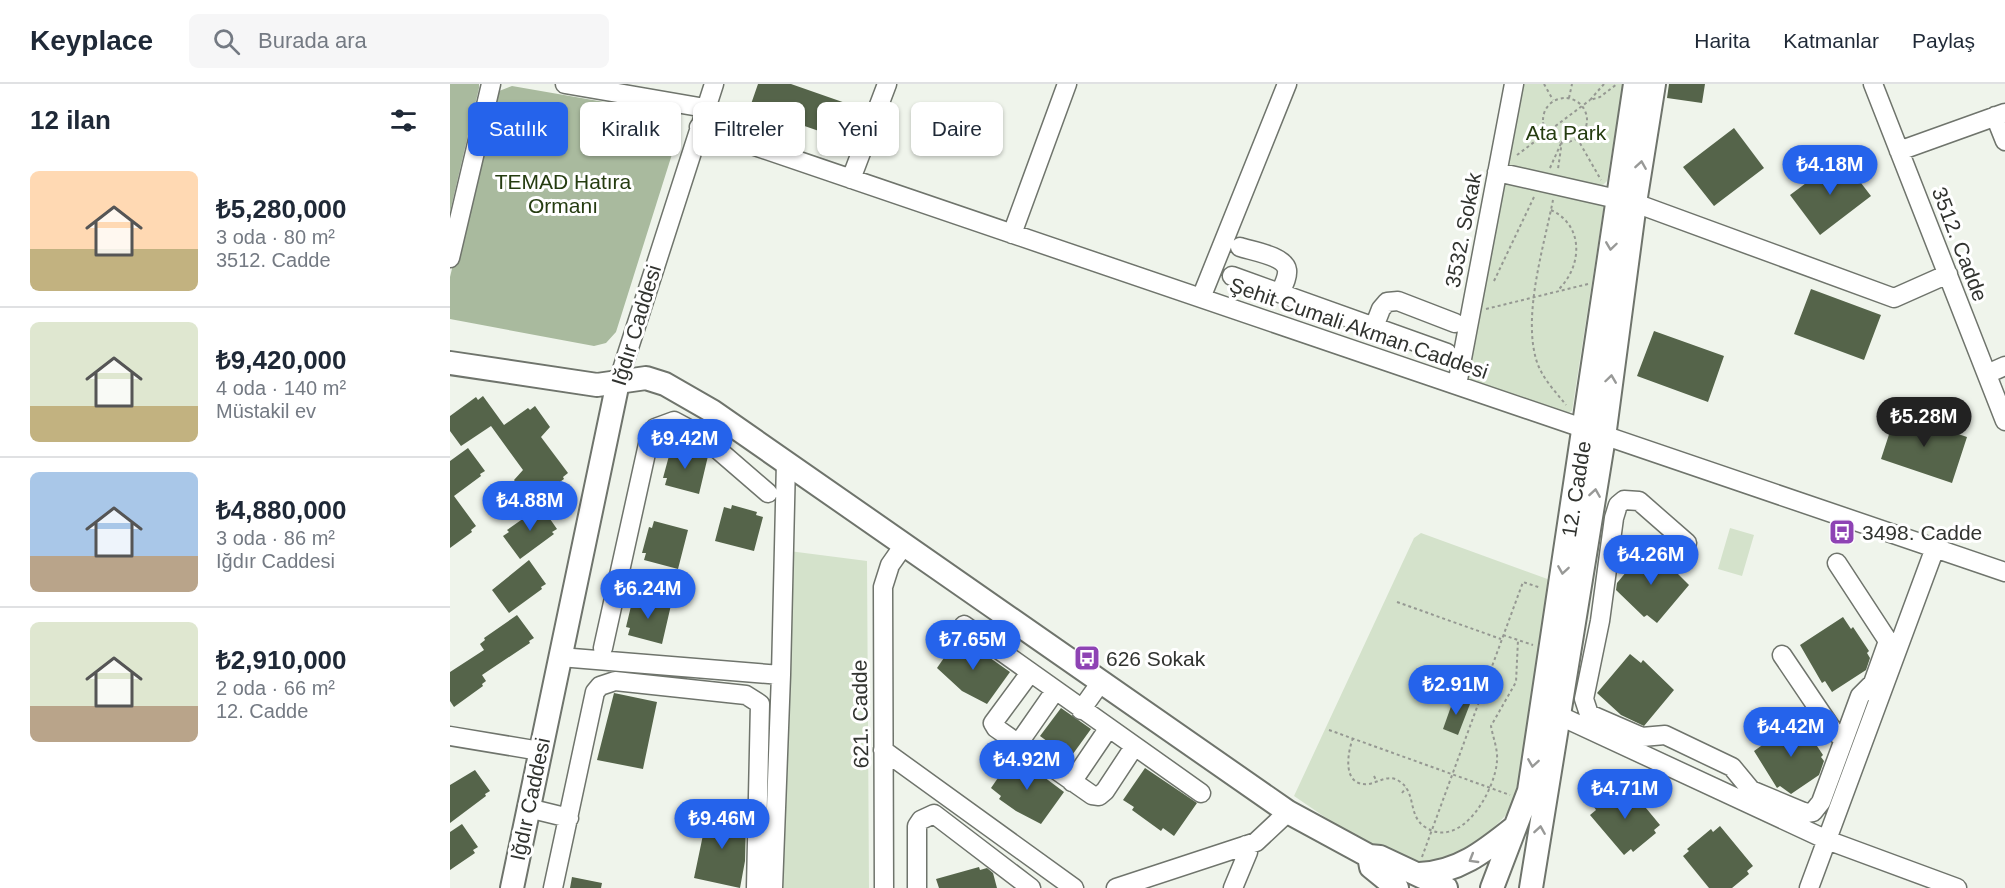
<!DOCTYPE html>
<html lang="tr">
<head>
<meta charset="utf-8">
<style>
  body { margin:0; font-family:Arial,sans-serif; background:#f6f6f7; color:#1f2937; height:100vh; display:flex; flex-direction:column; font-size:22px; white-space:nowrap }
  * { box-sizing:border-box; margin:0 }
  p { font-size:20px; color:#747a83 }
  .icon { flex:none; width:33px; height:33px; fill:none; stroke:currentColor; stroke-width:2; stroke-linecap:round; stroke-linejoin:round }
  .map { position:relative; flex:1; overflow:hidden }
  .side { display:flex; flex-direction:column; background:#fff; width:450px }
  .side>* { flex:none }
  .hud { position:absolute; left:18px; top:18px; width:570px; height:54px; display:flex; gap:12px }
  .price { position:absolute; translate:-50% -51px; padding:0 14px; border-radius:21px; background:#2563eb; color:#fff; font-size:20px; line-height:39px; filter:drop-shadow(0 2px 3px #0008) }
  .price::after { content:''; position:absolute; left:50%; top:36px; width:18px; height:14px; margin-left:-9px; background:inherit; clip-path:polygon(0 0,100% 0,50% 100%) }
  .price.selected { background:#222; color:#fff }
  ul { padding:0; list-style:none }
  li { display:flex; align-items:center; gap:18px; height:150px; padding:0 30px }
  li+li { border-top:2px solid #e0e1e3 }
  li span { display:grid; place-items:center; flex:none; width:168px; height:120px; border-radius:9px; color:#555 }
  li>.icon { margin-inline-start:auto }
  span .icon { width:72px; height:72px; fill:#fffc; stroke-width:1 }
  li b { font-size:26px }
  h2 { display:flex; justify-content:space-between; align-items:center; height:72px; padding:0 30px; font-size:26px }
  .chip { padding:0 21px; border-radius:9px; background:#fff; box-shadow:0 2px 4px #0004; font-size:21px; line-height:54px }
  .chip.selected { background:#2563eb; color:#fff }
  header { display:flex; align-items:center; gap:36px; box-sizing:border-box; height:84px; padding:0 30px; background:#fff; border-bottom:2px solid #e0e1e3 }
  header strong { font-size:28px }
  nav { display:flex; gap:33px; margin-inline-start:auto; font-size:21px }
  .search { width:420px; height:54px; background:#f6f6f7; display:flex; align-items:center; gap:15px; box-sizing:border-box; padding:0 21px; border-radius:9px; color:#747a83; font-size:22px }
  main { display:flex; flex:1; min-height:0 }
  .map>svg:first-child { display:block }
  .green { fill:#d4e2cb }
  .forest { fill:#a9ba9e }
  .building { fill:#55644a }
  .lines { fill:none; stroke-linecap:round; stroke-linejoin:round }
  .minor-casing { stroke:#6f746c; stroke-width:21 }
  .major-casing { stroke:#6f746c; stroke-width:26 }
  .path { stroke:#959892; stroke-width:2; stroke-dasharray:3 3; stroke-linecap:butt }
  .minor { stroke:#fff; stroke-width:18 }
  .major { stroke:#fff; stroke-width:22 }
  .oneway { stroke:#989997 }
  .labels { text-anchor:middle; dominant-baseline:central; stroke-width:6; stroke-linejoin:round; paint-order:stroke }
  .park-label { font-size:21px; fill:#253c10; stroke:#fff }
  .street-label { font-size:21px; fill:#31332f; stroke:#fff }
  .poi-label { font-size:21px; fill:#31332f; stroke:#fff; text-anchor:start }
</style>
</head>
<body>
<header>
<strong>Keyplace</strong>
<div class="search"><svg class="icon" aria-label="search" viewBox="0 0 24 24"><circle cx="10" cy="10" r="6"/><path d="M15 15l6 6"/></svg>Burada ara</div>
<nav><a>Harita</a><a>Katmanlar</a><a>Paylaş</a></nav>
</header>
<main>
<section class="side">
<h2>12 ilan<svg class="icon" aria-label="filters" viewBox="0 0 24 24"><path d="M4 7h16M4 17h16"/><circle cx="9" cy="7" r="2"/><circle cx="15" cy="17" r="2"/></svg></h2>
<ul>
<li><span style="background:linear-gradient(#ffd9b3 65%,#c2b280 0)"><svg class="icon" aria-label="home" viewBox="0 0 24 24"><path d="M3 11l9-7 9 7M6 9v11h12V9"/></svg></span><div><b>₺5,280,000</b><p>3 oda · 80 m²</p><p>3512. Cadde</p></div></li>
<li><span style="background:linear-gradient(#dfe7d0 70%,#c2b280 0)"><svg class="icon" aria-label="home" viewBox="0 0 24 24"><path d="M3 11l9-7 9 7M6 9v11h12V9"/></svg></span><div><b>₺9,420,000</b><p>4 oda · 140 m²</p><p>Müstakil ev</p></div></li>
<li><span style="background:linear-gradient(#a9c7e8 70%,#b9a48a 0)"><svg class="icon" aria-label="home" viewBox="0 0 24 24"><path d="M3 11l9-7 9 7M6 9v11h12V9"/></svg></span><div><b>₺4,880,000</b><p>3 oda · 86 m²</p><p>Iğdır Caddesi</p></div></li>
<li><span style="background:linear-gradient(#dfe7d0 70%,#b9a48a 0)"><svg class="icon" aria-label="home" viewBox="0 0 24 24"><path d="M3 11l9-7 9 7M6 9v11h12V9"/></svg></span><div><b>₺2,910,000</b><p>2 oda · 66 m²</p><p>12. Cadde</p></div></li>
</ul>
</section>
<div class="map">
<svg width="1555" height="804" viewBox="0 0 1555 804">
  <rect width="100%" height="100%" fill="#eff4eb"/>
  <!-- green -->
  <path class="green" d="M1069,0H1173L1157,97L1149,105L1058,86L1054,80Z
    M1051,97L1154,121L1122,327L1114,331L1015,295Z
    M1280,444L1304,451L1292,492L1268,485Z
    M971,449L1103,497L1070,698L1057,730L1016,772L974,782L913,759L844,712L964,454Z
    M339,467L417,477L419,804H329Z"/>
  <!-- forest -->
  <path class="forest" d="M0,0H29V4L0,128Z
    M62,2L206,27L223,35L229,48L166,248L156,259L144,262L0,235V193L44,9Z"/>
  <!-- building -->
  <path class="building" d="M308,0H341L404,22L392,55L300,23Z
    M1219,0H1255L1252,19L1217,14Z
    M1284,44L1314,84L1264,122L1233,83Z
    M1391,73L1421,112L1370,151L1340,111Z
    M1361,205L1431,231L1414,276L1344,250Z
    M1204,247L1274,272L1258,318L1187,292Z
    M33,312L54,341L78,324L80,326L85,322L100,343L91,353L118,389L113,393L114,395L80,419L64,396L73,386L41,342L11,362L0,347V332L26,313L28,316Z
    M1446,329L1517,353L1502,399L1431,375Z
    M225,362L258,372L249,410L215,401L217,394H213L220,368L223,369Z
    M18,364L35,387L30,390L31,392L4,412L26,442L21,446L22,448L0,464V377Z
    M282,421L307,428L306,431L313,433L304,467L265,457L274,423L281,425Z
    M91,422L107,445L102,448L104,450L70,475L53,452L59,448L57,446Z
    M204,437L238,446L228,485L194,476L196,469H192L199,443L202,444Z
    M1196,464L1207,473L1209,471L1239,501L1207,539L1197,531L1194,533L1166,506L1167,499Z
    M79,476L96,500L91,503L92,505L59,529L42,506Z
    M187,512L221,521L212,560L178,551L180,544L176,543L182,518L186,519Z
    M67,531L84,554L79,557L80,559L32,591L36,597L32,600L33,602L4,623L0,617V588L34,566L30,560L35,556L34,554Z
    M1393,533L1401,545L1403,543L1419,567L1417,569L1420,574L1416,586L1382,608L1375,597L1372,599L1350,561Z
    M509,552L560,588L537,620L512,607L487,584Z
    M1180,570L1191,579L1193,576L1224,606L1194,642L1171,631L1147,609Z
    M164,609L207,618L193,685L147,676Z
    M1004,614L1020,620L1008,651L993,645Z
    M611,624L641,645L620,674L590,652Z
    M1346,637L1354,649L1357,647L1373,671L1371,673L1374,677L1369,691L1341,710L1330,702L1327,704L1304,667Z
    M563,672L573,679L574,678L614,708L591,740L566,727L549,715L551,712L541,704Z
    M695,684L747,719L724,752L713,744L711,747L682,726L684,723L673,716Z
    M25,686L40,707L35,710L36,712L0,739V701Z
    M1177,701L1210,741L1204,746L1206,749L1183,768L1181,765L1174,771L1140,731L1146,726L1144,723L1168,704L1170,706Z
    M258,727L296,736L295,777L290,804L244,794Z
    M12,740L28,763L23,766L25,769L0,786V748Z
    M1270,742L1303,782L1297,787L1299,790L1282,804H1259L1233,772L1239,767L1237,765L1261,745L1263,748Z
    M529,783L530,786L537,784L543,789L547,804H489L486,795Z
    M122,793L152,799L151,804H120Z"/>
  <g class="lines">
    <!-- minor casing -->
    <g class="minor-casing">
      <path id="minor" d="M115,0L255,24
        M1423,0L1555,337
        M1545,32L1555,57
        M249,43L1555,488
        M1449,67L1555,29
        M1047,88L1167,115
        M401,95L437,0
        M1185,119L1444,214L1498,190
        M562,150L617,0
        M790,163C802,167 835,172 837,186C838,193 833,202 830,209
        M0,174L41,0
        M782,192L997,269
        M751,214L837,0
        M924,243L931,225L937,218L948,217L1005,239
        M1537,290L1555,282
        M168,298L264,0
        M1007,301L1064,0
        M1237,459L1189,417L1174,416L1168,421L1164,434L1150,537L1134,615L1139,630L1192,653L1215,651L1282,683L1301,706L1356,729L1363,728L1371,718L1410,612L1423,599L1438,557L1387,479
        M514,541L751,709
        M153,564L200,351L205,344L224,337L252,352L318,409
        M1332,571L1384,648L1394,654
        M110,573L331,591L336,378
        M580,589L543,639L546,644L642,711L649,712L655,707L684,663
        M631,626L651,598
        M1108,631L1377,756L1507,804
        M0,652L90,667
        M568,660L605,607
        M433,666L624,804
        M622,698L658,645
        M78,724L119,734
        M103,804L145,608L150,602L165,597L296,611L310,620L306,804
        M323,804L331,591
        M434,804L433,503L440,481L454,461
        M467,804V742L471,736L484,730L581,804
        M666,804L806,758L838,728
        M783,804L798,768L796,761
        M1359,804L1485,464"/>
    </g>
    <!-- major casing -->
    <g class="major-casing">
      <path id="major" d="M0,279L147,301L196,294L215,300L262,327L838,728L919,772L930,773L996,804
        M919,772L921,783L947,804
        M969,790C1008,789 1035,767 1065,743
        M62,804L168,298
        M1042,804L1079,707L1185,0
        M1081,804L1154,353L1185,119L1204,0"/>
    </g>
    <!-- path -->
    <path class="path" d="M1094,0L1103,16
      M1154,0L1140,16L1150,13L1167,0
      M1119,14L1122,0
      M1093 36a22 22 0 1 1 44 0a22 22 0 1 1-44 0Z
      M1127,54L1151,96
      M1067,71L1140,16
      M1100,84L1112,57L1108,85
      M1103,116C1094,162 1073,229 1086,275C1091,293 1105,307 1116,321
      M1101,126C1135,142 1132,183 1108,206
      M1044,197L1084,113
      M1036,225L1138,200
      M947,518L1051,555
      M1053,551L1083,561
      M879,646L1060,711
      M903,654C897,670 892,703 919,700C929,698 939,690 949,697C967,708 957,731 975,743C1011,767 1045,707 1047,677C1048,665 1043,654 1041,642L1066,598L1068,556
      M924,692L927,698
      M952,709L956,704
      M972,773L1073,498L1091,504"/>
    <!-- minor -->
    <use href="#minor" class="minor"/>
    <!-- major -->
    <use href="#major" class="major"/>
  </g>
  <!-- one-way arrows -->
  <defs><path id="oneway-chevron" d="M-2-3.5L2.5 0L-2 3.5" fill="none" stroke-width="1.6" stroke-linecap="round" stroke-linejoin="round" transform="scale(1.5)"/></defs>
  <g class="oneway">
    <use href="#oneway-chevron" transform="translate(1191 81) rotate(-81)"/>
    <use href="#oneway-chevron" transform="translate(1161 162) rotate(98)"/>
    <use href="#oneway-chevron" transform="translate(1161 295) rotate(-82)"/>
    <use href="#oneway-chevron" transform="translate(1145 409) rotate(-81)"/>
    <use href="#oneway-chevron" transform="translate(1113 486) rotate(99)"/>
    <use href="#oneway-chevron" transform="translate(1083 679) rotate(99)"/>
    <use href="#oneway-chevron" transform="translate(1090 746) rotate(-81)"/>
    <use href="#oneway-chevron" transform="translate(1023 775) rotate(149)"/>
  </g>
  <!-- icons -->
  <defs>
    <g id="bus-square" transform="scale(1.35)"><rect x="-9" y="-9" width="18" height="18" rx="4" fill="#8e43b4" stroke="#fff"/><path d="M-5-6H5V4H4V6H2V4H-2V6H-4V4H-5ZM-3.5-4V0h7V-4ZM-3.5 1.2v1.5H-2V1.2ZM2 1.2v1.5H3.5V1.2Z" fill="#fff"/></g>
  </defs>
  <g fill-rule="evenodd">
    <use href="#bus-square" x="1392" y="448"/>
    <use href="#bus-square" x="637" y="574"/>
  </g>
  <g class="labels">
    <!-- park labels -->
    <g class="park-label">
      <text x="1116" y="48">Ata Park</text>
      <text x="113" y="97">TEMAD Hatıra<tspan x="113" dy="24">Ormanı</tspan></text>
    </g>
    <!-- street labels -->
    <g class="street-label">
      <text transform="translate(1013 146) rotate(-79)">3532. Sokak</text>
      <text transform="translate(1510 160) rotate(69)">3512. Cadde</text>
      <text transform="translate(186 241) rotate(-73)">Iğdır Caddesi</text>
      <text transform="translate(909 244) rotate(19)">Şehit Cumali Akman Caddesi</text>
      <text transform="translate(1126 405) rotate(-81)">12. Cadde</text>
      <text transform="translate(410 630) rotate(-91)">621. Cadde</text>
      <text transform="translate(80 715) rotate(-78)">Iğdır Caddesi</text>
    </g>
    <!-- poi labels -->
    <g class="poi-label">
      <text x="1412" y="448">3498. Cadde</text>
      <text x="656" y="574">626 Sokak</text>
    </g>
  </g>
</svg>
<b class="price" style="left:1380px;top:112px">₺4.18M</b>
<b class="price selected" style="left:1474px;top:364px">₺5.28M</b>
<b class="price" style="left:235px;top:386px">₺9.42M</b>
<b class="price" style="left:80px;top:448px">₺4.88M</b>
<b class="price" style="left:1201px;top:502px">₺4.26M</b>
<b class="price" style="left:198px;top:536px">₺6.24M</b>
<b class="price" style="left:523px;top:587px">₺7.65M</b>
<b class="price" style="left:1006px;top:632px">₺2.91M</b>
<b class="price" style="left:1341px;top:674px">₺4.42M</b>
<b class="price" style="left:577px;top:707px">₺4.92M</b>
<b class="price" style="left:1175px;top:736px">₺4.71M</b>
<b class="price" style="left:272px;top:766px">₺9.46M</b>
<div class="hud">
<a class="chip selected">Satılık</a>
<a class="chip">Kiralık</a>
<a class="chip">Filtreler</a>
<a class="chip">Yeni</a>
<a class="chip">Daire</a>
</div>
</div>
</main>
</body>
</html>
